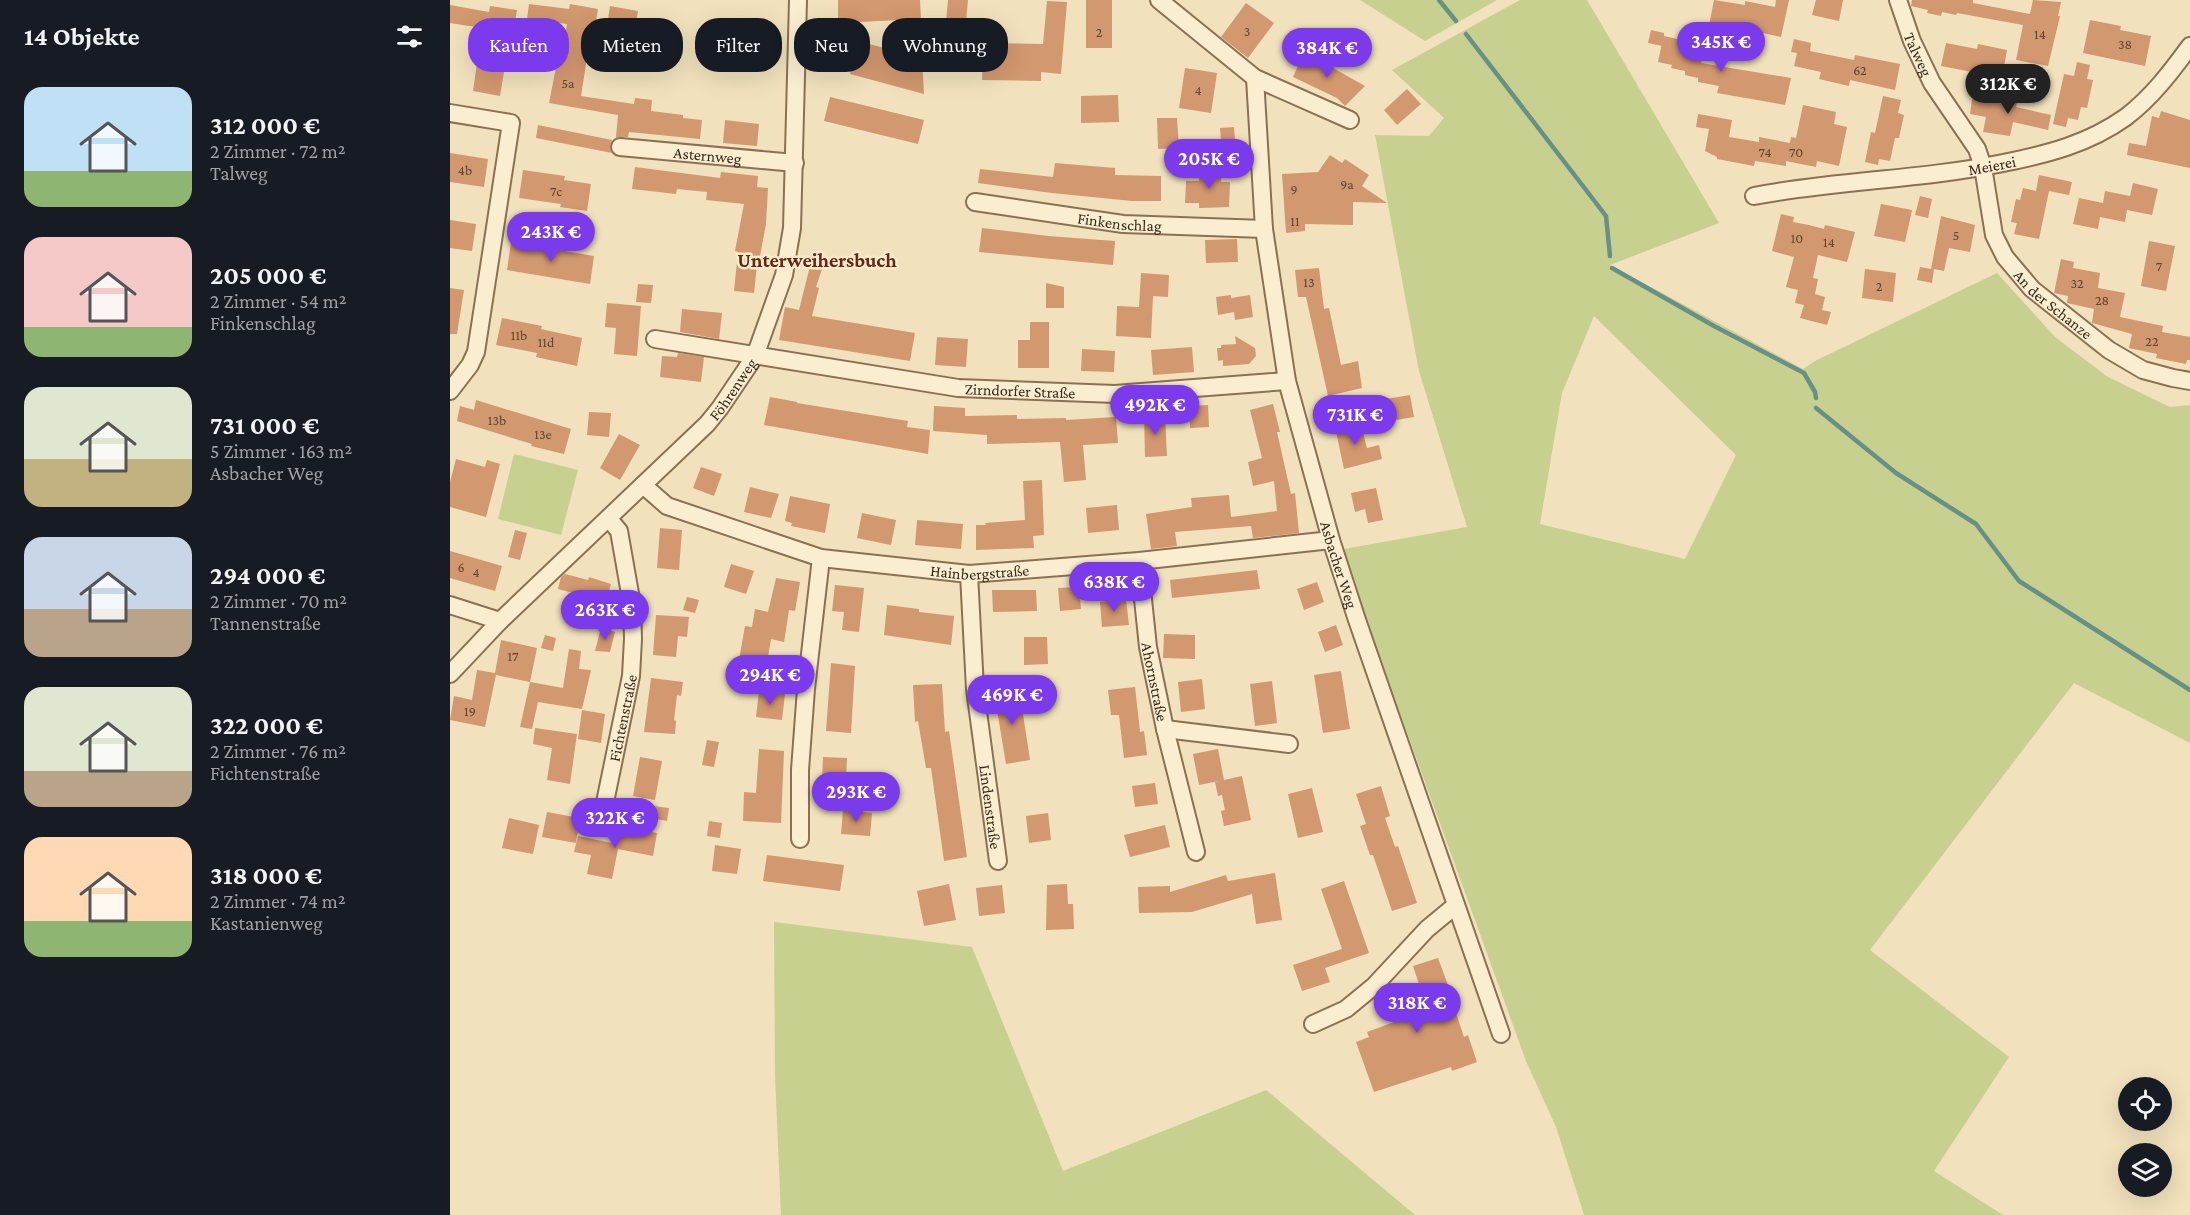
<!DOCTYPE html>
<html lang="de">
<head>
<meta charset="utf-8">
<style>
  body { margin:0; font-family:"Crimson Pro",serif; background:#242831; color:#f1f3f6; height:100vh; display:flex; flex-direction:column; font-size:22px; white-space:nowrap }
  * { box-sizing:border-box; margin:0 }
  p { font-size:20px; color:#9ea1a6 }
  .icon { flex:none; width:33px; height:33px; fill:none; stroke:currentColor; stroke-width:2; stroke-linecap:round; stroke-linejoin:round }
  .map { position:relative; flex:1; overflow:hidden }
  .details { display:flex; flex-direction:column; background:#171b24; width:450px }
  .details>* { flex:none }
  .banner { position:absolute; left:18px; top:18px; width:570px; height:54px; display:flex; gap:12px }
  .controls { position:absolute; left:1668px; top:1077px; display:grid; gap:12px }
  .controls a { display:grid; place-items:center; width:54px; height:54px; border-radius:50%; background:#171b24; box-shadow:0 6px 24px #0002; font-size:30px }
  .price { position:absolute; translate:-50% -51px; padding:0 14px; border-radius:21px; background:#7c3aed; color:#fff; font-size:20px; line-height:39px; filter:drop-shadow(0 2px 3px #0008) }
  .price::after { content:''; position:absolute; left:50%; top:36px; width:18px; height:14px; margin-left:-9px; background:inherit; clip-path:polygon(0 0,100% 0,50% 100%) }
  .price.on { background:#222; color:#fff }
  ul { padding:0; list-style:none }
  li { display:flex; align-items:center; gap:18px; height:150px; padding:0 24px }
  li span { display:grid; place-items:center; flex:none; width:168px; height:120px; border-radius:18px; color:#555 }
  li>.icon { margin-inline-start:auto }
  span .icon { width:72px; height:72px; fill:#fffc; stroke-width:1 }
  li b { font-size:26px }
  h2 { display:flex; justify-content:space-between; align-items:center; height:72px; padding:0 24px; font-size:26px }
  .chip { padding:0 21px; border-radius:24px; background:#171b24; box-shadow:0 6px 24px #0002; font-size:21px; line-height:54px }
  .chip.on { background:#7c3aed; color:#fff }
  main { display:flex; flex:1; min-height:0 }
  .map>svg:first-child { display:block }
  .green { fill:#c8d08f; fill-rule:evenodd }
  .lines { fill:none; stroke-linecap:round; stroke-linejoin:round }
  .stream { stroke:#679086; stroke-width:4.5 }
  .building { fill:#d2986f }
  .minor-casing { stroke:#8a7154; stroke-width:20 }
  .minor { stroke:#fbeed0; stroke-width:16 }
  .labels { text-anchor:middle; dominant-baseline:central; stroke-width:5; stroke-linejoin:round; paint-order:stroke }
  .number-label { font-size:14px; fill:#5e452f }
  .street-label { font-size:16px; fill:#38291a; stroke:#f8ebcc }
  .quarter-label { font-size:20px; font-weight:bold; fill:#682716; stroke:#f8ebcc }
</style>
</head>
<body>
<main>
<section class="details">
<h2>14 Objekte<svg class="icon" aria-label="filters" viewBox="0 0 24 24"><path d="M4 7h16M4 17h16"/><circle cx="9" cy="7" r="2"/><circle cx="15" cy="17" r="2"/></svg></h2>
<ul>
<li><span style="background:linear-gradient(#bfe0f5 70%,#8fb573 0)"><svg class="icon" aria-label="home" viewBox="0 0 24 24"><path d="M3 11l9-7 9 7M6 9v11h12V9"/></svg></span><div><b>312 000 €</b><p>2 Zimmer · 72 m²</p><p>Talweg</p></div></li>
<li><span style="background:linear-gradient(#f6c9c9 75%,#8fb573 0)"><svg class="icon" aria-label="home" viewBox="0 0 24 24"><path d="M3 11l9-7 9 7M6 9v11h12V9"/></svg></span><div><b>205 000 €</b><p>2 Zimmer · 54 m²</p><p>Finkenschlag</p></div></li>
<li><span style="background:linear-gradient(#dfe7d0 60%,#c2b280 0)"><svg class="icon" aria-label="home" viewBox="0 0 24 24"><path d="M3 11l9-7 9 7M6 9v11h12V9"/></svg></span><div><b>731 000 €</b><p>5 Zimmer · 163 m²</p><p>Asbacher Weg</p></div></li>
<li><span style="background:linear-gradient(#c9d6e8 60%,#b9a48a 0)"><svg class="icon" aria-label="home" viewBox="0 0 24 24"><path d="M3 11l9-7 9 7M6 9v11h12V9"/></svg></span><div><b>294 000 €</b><p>2 Zimmer · 70 m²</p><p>Tannenstraße</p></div></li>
<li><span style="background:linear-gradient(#dfe7d0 70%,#b9a48a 0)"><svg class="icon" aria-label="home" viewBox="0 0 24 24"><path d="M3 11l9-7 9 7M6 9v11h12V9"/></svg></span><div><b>322 000 €</b><p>2 Zimmer · 76 m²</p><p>Fichtenstraße</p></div></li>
<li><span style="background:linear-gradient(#ffd9b3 70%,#8fb573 0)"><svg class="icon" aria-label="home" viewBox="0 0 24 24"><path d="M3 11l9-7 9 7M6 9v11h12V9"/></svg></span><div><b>318 000 €</b><p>2 Zimmer · 74 m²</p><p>Kastanienweg</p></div></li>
</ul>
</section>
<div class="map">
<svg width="1740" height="1215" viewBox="0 0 1740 1215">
  <rect width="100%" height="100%" fill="#f1e1bc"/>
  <!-- green -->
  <path class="green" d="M910,0H1047L975,41Z
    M1070,0H1137L1269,223L1160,265L1353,369L1365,361L1547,273L1605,337L1658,377L1720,407L1740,405V743L1624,683L1420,950L1559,1057L1484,1171L1553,1215H1134L1106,1127L1076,1061L917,622L894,549L1017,527L969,371L925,135L979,136L994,118L942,70ZM1144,316L1286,455L1235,559L1090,524L1112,393Z
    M64,454L128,470L111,535L48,519Z
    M324,922L522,947L613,1171L816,1090L965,1215H331L325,1076Z"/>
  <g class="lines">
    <!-- stream -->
    <path class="stream" d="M989,0L1006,21
      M1016,34L1156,216L1160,256
      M1162,268L1264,326L1354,373L1365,392L1366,398
      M1366,408L1446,473L1526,524L1569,581L1740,690"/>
  </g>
  <!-- building -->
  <path class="building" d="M388,0H470L471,19L388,23Z
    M498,0H518L514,45L494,44Z
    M636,0H662V48H636Z
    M1264,0L1295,5V1L1325,7L1326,0H1339L1331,37L1290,28V31L1259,25Z
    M1366,0H1393L1389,21L1362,15Z
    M1462,0H1523V3L1580,14L1583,0L1611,2L1608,16H1610L1598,66L1566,60L1573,25L1507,13L1506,15L1492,12L1491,16L1477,13L1478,10L1461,6Z
    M597,1L617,2L611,74L591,72V81L532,80L533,43L593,44Z
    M796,3L824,23L798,58L771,37Z
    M79,4L119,9L120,4L148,9L141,52H138L131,96L184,104L185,98L202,100L201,111L233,115V118L252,120L250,139L179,132L178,137H166L168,115L99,103L110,47L113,48L117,24L77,19Z
    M0,5L39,12L40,6L67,10L60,54H57L50,96L23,91L32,28L0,23Z
    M160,6L188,11L186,24L158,19Z
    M1640,20L1671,26L1670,30L1701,36L1695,66L1633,53Z
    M1201,30L1214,33V36L1227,39V42L1254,49L1251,63L1341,78L1335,105L1267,93L1269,86L1248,82V78L1235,75V71L1221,68L1222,65L1208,62L1213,38L1212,46L1198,43Z
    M1344,39L1361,43L1360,51L1404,60L1405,55L1450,64L1445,90L1400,80L1399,86L1369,79L1371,72L1344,66L1347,53L1341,52Z
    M408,41L472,58L474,94L400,74Z
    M1496,43L1527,49L1528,44L1557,50L1553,73L1523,67L1522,72L1491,66Z
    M854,53L883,68L915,86L895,106L887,98L843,77Z
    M1627,62L1640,65L1637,79L1643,80L1637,108L1631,107L1628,120L1618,118L1616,127L1603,124L1614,74L1624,76Z
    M735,68L767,73L761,113L729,108Z
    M957,89L971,104L947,125L934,110Z
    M1557,91L1569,93L1566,107L1601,115L1598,130L1563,122L1560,136L1533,132L1536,117L1520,114L1522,99L1555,104Z
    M668,95L669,122L631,123V96Z
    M1433,96L1451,100L1448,113L1454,115L1449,138H1445L1440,161L1429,159L1428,165L1415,162L1421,132L1425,133Z
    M380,97L474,120L468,144L374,121Z
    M1353,105L1386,112L1384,124L1397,127L1389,166L1367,161L1366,167L1336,161V166L1305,161L1304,166L1267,159V157L1255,151L1259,129L1246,127L1248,114L1282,120L1279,137L1309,142V137L1340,143L1341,137L1346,138Z
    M1711,111L1740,120V168L1677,155L1679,143L1696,146L1702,116L1709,118Z
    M707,118H727L729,148L708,149Z
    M275,120L309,124L307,146L273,143Z
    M88,125L162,140L160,147L162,153L86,138Z
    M784,127L785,140L771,141L770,128Z
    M0,153L38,159L34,187L0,182Z
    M880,155L892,163L895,159L919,175L912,186L937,203L903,202V225L855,224V231L836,233L832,174L868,172Z
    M605,163L665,168V175L711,176V201H682L602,193L528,183L530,169L603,177Z
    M185,167L270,178L271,172L308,176L307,187L318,188L316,224L310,256H308L304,293L284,291L288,252L285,251L294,204L256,200L257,192L227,189L226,194L182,189Z
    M750,169L772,170L771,182H780L779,207L749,208V203H735L736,181H749Z
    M73,170L115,176L114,180L141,184L137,211L110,207L111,204L69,198Z
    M1589,175L1622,182L1619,195L1599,191L1589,239L1564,234L1567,223L1561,222L1566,199L1570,200L1573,188L1586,191Z
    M1683,183L1708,189L1702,215L1677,210L1675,222L1650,217L1648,229L1623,224L1629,198L1653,203L1655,191L1680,196Z
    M1470,196L1482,199L1478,218L1465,215Z
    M1431,204L1462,210L1455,242L1424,236Z
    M1331,214L1344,217L1343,222L1359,225L1374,229L1375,225L1405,232L1397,262L1368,255L1363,278L1368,279L1365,294L1375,297L1372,310L1381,312L1377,325L1350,318L1354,305L1345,303L1348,290L1336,287L1344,257L1322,251Z
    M1491,216L1525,225L1520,252L1499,248L1494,271L1484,269L1482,283L1467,280L1470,267L1481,269Z
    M0,220L26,224L22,251L0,248Z
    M532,228L598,236L665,241L663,265L529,252Z
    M787,239L788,262L756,263L755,240Z
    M1699,241L1725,246L1716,291L1691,286Z
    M61,242L144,256L140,284L57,270Z
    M1611,259L1624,262L1623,268L1650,273L1648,288L1675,293L1670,317L1713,326L1712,332L1740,337V360H1737L1736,364L1706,358L1707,354L1679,348L1682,334L1642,323L1644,309L1617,303L1618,296L1604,293Z
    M360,266L372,269L366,287L369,288L362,316L465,333L460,361L329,340L335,307L349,310Z
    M869,268L874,309L879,308L891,365L908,361L912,388L878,396L856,297H848L845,270Z
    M1415,269L1446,273L1443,302L1412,298Z
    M691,273L719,275L718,297L703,296L701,338L666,336L667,306L689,307Z
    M596,283L614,287V308H596Z
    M188,284L203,285L201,303L186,302Z
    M0,288L14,290L7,334H0Z
    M781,295V298L800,295L803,317L785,320L784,312L768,315L766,297Z
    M157,303L191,306L187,356L164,354L166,328L155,327Z
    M232,309L272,313L269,339L230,332Z
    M52,318L92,326L91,329L132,338L127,366L86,357L87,353L46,345Z
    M580,322H599V368H568V340H580Z
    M785,336L805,348L806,356L799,364L773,366V360L768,361L767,348H771V345L786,344Z
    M487,337L518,339L516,367L485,365Z
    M742,347L744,372L703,375L701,350Z
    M632,349L665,351L664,372L631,371Z
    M228,353L254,357L251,382L210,377L212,356L227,357Z
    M960,395L964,417L940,421L936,399Z
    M320,397L347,402V403L458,421L457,427L480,430L478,454L314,425Z
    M26,400L121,429L114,454L81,446L82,444L7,421L10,406L24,410Z
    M823,404L830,432H827L841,494L845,493L849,533L803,538L801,526L725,532L727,546L701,549L696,514L742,507L741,498L779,495L781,517L827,511L824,481L803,486L798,462L812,458L800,410Z
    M758,405L759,427L740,428L739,406Z
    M484,406L515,408V416L567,415V419L616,418V420L666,417L668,443L633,445L636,480L614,482L610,442L537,444V435L483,431Z
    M139,412L161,413L159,437L137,435Z
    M694,415H715L717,456L695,457Z
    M906,421L909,430L912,429L917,448L929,445L932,459L894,469L885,427Z
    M169,434L190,445L170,480L150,468Z
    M6,459L35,467L37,460L50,464L36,517L0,507V482Z
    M251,467L272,474L264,496L243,488Z
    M592,480L594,535L583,536L584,548L526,550V525H536L535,523L575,520L573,481Z
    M300,487L329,494L321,518L294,512Z
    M926,488L933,520L918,523L915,509L905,512L901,493Z
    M340,496L380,504L375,533L341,526L342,523L335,521Z
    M667,505L669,530L638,533L636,508Z
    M412,513L446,520L441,545L407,538Z
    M467,520L513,524L511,549L465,545Z
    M210,528L232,530L229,570L207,568Z
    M65,530L77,533L70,560L58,557Z
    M0,551L52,566L45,591L0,578Z
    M281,564L304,571L296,594L274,587Z
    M807,570L810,589L722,598L720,580Z
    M115,574L138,580L139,577L161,584L150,622L128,616L134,596L108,589L111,577Z
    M326,578L350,582L345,611L339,610L334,642L321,639L317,663L289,660L295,626L302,627L305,609L318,612Z
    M867,582L874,602L854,610L847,589Z
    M385,585L414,588L409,632L392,630L394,612L382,611Z
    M629,587L631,609L610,611L608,588Z
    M542,590H586L587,611L543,612Z
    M237,597L249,600L245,613L233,610Z
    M676,599L679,625L652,627L650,602Z
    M437,605L469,609V612L504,616L501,645L434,635Z
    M206,615L239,617L237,637L228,636L226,657L203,655Z
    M886,625L893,645L875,652L868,632Z
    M151,628L165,632L160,652L145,651Z
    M714,634L745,635V659L713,658Z
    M95,635L106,638L103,651L91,648Z
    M574,637H597L598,664L574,665Z
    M51,640L87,648L80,682L46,675L35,727L0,720L4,696L22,700L27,670L45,673Z
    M119,649L131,651L129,669L141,670L132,709L88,702L82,729L70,727L80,682L113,688Z
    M381,663L405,666L401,733L376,731Z
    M891,671L900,729L873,733L864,675Z
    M201,678L233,682L231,696L227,695L224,720L226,721L225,734L194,732Z
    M752,679L755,709L731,712L728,682Z
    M822,681L827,723L805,726L800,684Z
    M492,684L495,732L499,731L517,857L494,861L481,768H476L468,721L465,722L463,685Z
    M685,687L690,732L694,731L697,755L674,758L669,715H661L658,690Z
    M569,688L580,760L556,764L544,692Z
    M309,691L335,694L332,720L306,717Z
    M132,710L155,714L151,743L128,739Z
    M85,728L127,734L120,784L97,780L102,748L83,744Z
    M257,740L269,742L264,767L252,765Z
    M309,749L334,751L331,823L293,821L294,792L306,793Z
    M768,749L774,780L749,785L743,754Z
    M190,757L212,761L205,800L183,796Z
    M373,757L397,758L396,781L372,780Z
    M792,776L801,820L774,826L771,811L775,810L772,795L768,796L765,782Z
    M705,783L708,804L685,807L682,786Z
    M931,786L940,816L935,818L945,847L948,846L967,903L942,911L923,855H920L910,826L916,824L906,794Z
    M862,788L873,832L848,838L838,794Z
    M203,806L219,808L217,821L201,818Z
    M393,810L422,813L420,836L391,834Z
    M97,812L130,818L126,843L92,837Z
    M598,813L601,840L579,843L576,816Z
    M59,818L89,825L83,854L52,848Z
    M259,821L272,823L270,838L257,836Z
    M165,825L207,833L203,856L168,849L162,879L137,874L141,855L124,852L128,836L162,843Z
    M715,825L720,847L680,857L674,835Z
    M265,845L291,849L287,874L262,871Z
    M317,855L394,865L390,891L313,881Z
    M825,873L832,920L806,924L802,894L742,912L689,913L688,887L720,886V892L776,875L778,881Z
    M894,881L919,953L875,968L880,982L852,991L843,965L892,949L871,889Z
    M499,884L506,920L474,926L467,891Z
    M617,884L618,904H623L624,929L596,930L597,885Z
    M552,885L555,913L529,916L526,888Z
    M988,958L998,985L993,987L1002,1011L1005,1010L1014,1037L1018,1035L1027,1062L1002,1071L1001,1067L924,1092L906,1042L919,1037L917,1032L947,1021L938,994L969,984L963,966Z"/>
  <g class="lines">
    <!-- minor casing -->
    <g class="minor-casing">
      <g id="minor">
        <path d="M709,0L805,78L900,120"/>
        <path id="s1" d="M1448,0L1462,41L1482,83L1527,149L1533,167L1544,235L1555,257L1582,289L1659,350L1693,370L1723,378L1740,381"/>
        <path id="s2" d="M805,78L814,229L837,381L881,540L907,620L1051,1034"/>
        <path d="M0,113L61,123L26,352L20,365L0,391"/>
        <path id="s3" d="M170,147L345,163"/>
        <path id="s4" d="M1304,196C1386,180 1471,180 1553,163C1598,154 1638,144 1676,117C1702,97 1721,72 1740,46"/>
        <path id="s5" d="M525,202L673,224L814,229"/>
        <path id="s6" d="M205,339L508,388L665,394L837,381"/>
        <path id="s7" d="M193,485L217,506L371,558L519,574L689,561L881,540"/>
        <path id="s8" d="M689,561L698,647L715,729L746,852"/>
        <path id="s9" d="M519,574L525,689L548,861"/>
        <path d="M0,605L50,621"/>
        <path id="s10" d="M0,674L50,621L257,424L270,408L305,356L334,275L342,228L348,0"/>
        <path d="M715,729L839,744"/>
        <path id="s11" d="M153,812L181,676L183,639L182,605L169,531L159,519"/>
        <path d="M350,839V770L356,689L371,558"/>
        <path d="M863,1024L896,1009L924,986L977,929L1006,905"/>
      </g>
    </g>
    <!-- minor -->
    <use href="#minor" class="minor"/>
  </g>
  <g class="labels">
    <!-- number labels -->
    <g class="number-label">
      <text x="797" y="31">3</text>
      <text x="649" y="32">2</text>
      <text x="1590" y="34">14</text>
      <text x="1675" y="44">38</text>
      <text x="1410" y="70">62</text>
      <text x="118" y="83">5a</text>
      <text x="748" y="90">4</text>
      <text x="1315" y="152">74</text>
      <text x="1346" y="152">70</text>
      <text x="15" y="170">4b</text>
      <text x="897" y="184">9a</text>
      <text x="844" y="189">9</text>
      <text x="106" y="191">7c</text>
      <text x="845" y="221">11</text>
      <text x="1506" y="235">5</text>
      <text x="1347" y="238">10</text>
      <text x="1379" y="242">14</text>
      <text x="1709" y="266">7</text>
      <text x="859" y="282">13</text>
      <text x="1627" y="283">32</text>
      <text x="1429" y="286">2</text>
      <text x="1652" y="300">28</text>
      <text x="69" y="335">11b</text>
      <text x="1702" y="341">22</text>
      <text x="96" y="342">11d</text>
      <text x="47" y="420">13b</text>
      <text x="93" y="434">13e</text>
      <text x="11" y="567">6</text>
      <text x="26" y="572">4</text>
      <text x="63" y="656">17</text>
      <text x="20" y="711">19</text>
    </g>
    <!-- street labels -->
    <g class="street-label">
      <text stroke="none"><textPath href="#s1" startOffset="58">Talweg</textPath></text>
      <text stroke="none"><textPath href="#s3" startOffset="88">Asternweg</textPath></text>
      <text stroke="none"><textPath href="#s4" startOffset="240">Meierei</textPath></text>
      <text stroke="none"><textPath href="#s5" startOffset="146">Finkenschlag</textPath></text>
      <text stroke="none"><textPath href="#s1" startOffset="350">An der Schanze</textPath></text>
      <text stroke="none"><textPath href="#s10" startOffset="402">Föhrenweg</textPath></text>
      <text stroke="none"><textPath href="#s6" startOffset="369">Zirndorfer Straße</textPath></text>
      <text stroke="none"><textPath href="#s2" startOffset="496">Asbacher Weg</textPath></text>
      <text stroke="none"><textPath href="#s7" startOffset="354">Hainbergstraße</textPath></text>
      <text stroke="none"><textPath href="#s8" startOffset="122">Ahornstraße</textPath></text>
      <text stroke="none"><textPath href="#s11" startOffset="96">Fichtenstraße</textPath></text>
      <text stroke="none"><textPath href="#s9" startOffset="234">Lindenstraße</textPath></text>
    </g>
    <!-- quarter labels -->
    <g class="quarter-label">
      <text x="367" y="260">Unterweihersbuch</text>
    </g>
  </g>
</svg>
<div class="controls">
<a><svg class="icon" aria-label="locate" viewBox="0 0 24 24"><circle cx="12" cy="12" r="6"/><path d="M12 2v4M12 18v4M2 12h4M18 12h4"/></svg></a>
<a><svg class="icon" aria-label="layers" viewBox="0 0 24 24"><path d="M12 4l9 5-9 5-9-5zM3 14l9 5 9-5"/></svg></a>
</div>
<b class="price" style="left:1271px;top:73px">345K €</b>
<b class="price" style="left:877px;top:79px">384K €</b>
<b class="price on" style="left:1558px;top:115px">312K €</b>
<b class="price" style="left:759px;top:190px">205K €</b>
<b class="price" style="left:101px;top:263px">243K €</b>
<b class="price" style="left:705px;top:436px">492K €</b>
<b class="price" style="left:905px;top:446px">731K €</b>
<b class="price" style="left:664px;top:613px">638K €</b>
<b class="price" style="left:155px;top:641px">263K €</b>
<b class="price" style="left:320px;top:706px">294K €</b>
<b class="price" style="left:562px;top:726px">469K €</b>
<b class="price" style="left:406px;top:823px">293K €</b>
<b class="price" style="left:165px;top:849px">322K €</b>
<b class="price" style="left:967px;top:1034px">318K €</b>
<div class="banner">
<a class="chip on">Kaufen</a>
<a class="chip">Mieten</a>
<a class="chip">Filter</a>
<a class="chip">Neu</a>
<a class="chip">Wohnung</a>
</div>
</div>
</main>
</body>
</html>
